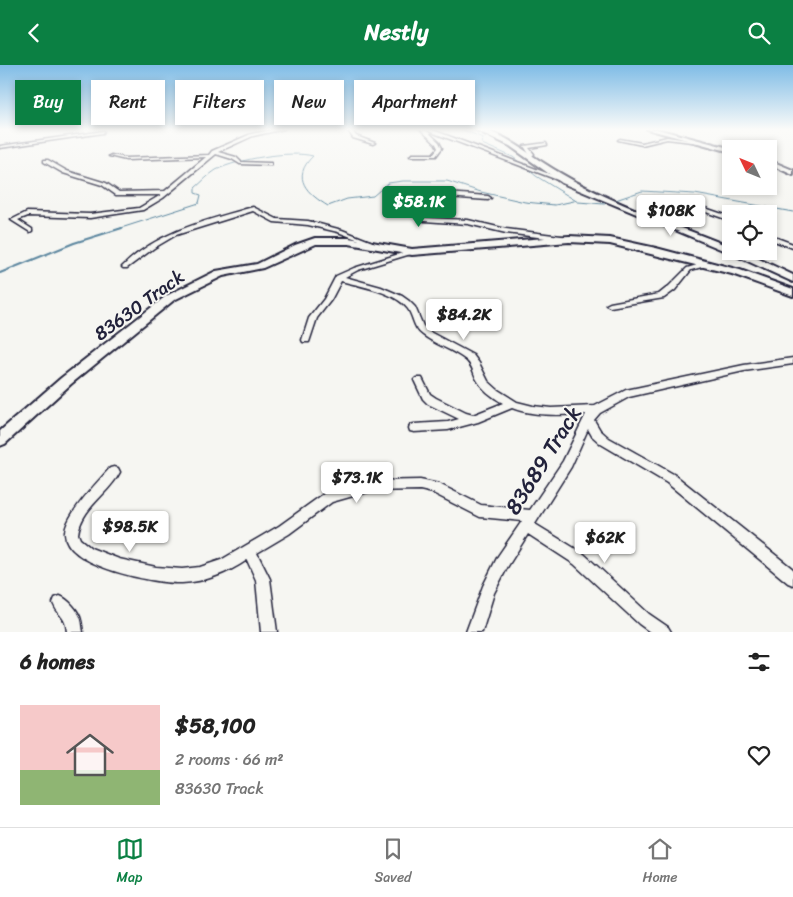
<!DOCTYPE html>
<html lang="en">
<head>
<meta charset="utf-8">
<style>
  body { margin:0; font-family:Sriracha,sans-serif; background:#f6f6f6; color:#222; height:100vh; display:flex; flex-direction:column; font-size:19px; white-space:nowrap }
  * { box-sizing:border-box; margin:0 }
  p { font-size:16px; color:#767676 }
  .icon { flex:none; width:28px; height:28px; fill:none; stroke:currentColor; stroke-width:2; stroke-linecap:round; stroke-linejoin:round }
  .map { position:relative; height:567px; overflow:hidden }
  .sheet { display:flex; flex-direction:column; background:#fff; flex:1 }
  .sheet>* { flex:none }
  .banner { position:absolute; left:15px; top:15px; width:500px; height:45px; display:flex; gap:10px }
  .needle { width:32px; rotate:313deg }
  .buttons { position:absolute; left:722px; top:75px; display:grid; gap:10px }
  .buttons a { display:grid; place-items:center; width:55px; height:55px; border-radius:0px; background:#fff; box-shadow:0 2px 8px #0003; font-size:25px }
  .price { position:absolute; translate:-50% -42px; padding:0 11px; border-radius:5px; background:#fff; color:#222; font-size:16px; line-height:32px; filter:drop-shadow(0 1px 2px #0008) }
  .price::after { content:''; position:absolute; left:50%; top:30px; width:15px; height:11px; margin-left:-8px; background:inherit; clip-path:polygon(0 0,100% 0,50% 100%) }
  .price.active { background:#0b8043; color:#fff }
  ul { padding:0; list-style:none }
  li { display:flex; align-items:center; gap:15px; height:125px; padding:0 20px }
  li+li { border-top:1px solid #e0e0e0 }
  li span { display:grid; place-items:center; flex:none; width:140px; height:100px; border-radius:0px; color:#555 }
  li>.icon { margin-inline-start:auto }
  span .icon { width:60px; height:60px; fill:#fffc; stroke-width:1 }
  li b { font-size:21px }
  h2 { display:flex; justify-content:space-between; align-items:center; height:60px; padding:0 20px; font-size:21px }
  .chip { padding:0 18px; border-radius:0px; background:#fff; box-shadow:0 2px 8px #0003; font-size:18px; line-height:45px }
  .chip.active { background:#0b8043; color:#fff }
  header { display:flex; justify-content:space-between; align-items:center; height:65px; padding:0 20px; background:#0b8043; color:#fff; font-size:22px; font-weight:700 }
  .menu { display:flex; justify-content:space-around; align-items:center; height:70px; border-top:1px solid #e0e0e0; background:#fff; font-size:14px; color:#767676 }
  .menu a { display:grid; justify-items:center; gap:2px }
  .menu .active { color:#0b8043 }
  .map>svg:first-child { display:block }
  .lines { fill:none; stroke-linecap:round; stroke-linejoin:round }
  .stream-far1 { stroke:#5b869f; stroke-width:1 }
  .stream { stroke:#5b869f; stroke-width:2 }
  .street-casing { stroke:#22223b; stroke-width:3 }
  .secondary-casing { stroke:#22223b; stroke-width:4 }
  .street { fill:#f6f6f2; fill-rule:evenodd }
  .secondary { fill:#f6f6f2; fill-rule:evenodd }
  .labels { text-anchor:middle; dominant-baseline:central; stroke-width:4; stroke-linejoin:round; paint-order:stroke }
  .street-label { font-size:19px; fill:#22223b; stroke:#f6f6f2 }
  .near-street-label { font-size:22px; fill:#22223b; stroke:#f6f6f2 }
</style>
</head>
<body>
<header><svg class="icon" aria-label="back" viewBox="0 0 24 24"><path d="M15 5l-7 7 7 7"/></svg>Nestly<svg class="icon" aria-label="search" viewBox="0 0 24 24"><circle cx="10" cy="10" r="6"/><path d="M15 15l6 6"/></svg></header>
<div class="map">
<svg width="793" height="567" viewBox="0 0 793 567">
  <rect width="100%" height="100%" fill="#f6f6f2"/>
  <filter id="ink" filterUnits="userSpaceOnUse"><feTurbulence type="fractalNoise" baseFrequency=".02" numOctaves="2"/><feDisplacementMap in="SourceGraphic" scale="10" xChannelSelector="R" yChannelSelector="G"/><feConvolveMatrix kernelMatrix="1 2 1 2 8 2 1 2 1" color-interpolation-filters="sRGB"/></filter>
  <g filter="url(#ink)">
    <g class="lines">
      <!-- stream-far1 -->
      <path class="stream-far1" d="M461,64L483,73L482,79L513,92L536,111L578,137L604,139L642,126L695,129L793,147
        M118,164L199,138L201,130L195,128V123C202,117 208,110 216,105C238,94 290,85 313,91C290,113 308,129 328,141L347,134L373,131L388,118L403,116H447L481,127L525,137L555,140L574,136"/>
      <!-- stream -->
      <path class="stream" d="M0,208L74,178L122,163"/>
      <!-- street casing -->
      <g class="street-casing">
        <path id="street" d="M276,64H284L253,71L218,87L236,92L241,97L269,98H271V100L240,99L232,94L216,89L163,133L143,145L90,153L28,151L18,155L32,164V166L30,167L11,155L27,147L90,149L139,143L161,130H116L102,120L63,108L44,97V95H48L67,106L106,118L119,127L165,126L206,92L126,95L109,91L111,90L126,93L209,90L212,86L251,69Z
          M343,64L352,65L356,71L375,78L373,79L353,73L349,67Z
          M420,64H430L568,116L563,117L426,65L439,77L442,83L436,91H410L412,89H433L438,83L436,79Z
          M104,66L103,68L0,83V81Z
          M667,72L702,77L700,78L667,74L642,80L618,75L620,74L642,78Z
          M546,78L547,80L529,83L534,89L531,92H527L529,89L524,81Z
          M418,126L488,131L491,133L488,135L418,130L407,132L419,139L424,152L427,153L468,155L506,164L569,172L572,174L569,176L506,168L468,159L424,156L418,153L414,141L399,131Z
          M675,134H679L731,152V156L675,136Z
          M253,142L277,154L308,156L342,165L380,180L377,182L375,181L338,167L308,160L274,157L253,146L176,170L154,183L127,203H123L122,202C156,167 207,155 253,142Z
          M769,170L793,179V183L769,174Z
          M412,185L415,187L414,188L358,205L345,212L381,222L402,231L409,236L415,242L423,261L428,266L473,290L479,298L488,316L498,325L517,337L533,341L551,343L595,341L626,325L744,300L793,293V299L744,306L629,332L600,348L594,355L600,365L609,373L675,410L793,504V520L788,518L667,418L601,379L592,371L588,364L571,402L535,459L584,489L649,549L668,562L671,567H650L639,559L574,499L528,469L508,501L494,528L482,567H466L483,521L498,491L522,456L480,452L433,428L420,425L371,426L332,437L289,469L257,488L270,514L277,567H261L256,515L247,495C228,508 205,517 182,518C157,519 66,502 65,469C64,451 98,417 110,403L114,402L118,403L120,407C109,429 81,443 78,469L80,474L91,483L119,494L156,502L182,504L200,502L221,495L279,461L325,428L371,416L420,415L439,419L481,440L530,445L563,396L586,349C561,350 536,352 512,343L478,357L448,365L414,367L410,366L409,363L410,360L414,359L448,357L459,354L428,339L423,334L414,315L416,313H422L430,329L436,333L466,348L473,350L503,338C492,332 482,324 476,313C473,306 472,300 466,295C453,285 436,280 423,270C413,263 414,253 408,244C396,227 360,221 341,216L331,235L317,253L309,277H303L302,275L309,253L324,234L336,211L354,203Z
          M707,197L709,198V200L691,205L675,225L664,233L610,242L606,240L610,238L659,229L669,221L687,203Z
          M60,531C68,534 79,546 81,555C82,559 82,563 83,567H67C66,551 58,551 53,538L55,533Z"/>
      </g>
      <!-- secondary casing -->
      <g class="secondary-casing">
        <path id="secondary" d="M474,64C497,64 521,83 539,95C597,134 667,156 731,182V186H742L793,210V217L730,188L562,118L510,81Z
          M647,64H657L733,84H731V87Z
          M769,95L793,105V110L769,99Z
          M569,171L610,173L656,183L740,205L793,224V231L732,209L610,179L569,177L412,190L349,179H316L263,203L223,211L174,235L71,319L5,379L0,381V366L61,313L166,231L216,206L257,199L295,180L315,173H349L412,184Z"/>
      </g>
      <!-- street -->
      <use href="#street" class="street"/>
      <!-- secondary -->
      <use href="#secondary" class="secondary"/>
    </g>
  </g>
  <!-- sky -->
  <linearGradient id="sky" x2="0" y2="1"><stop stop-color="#7fbce6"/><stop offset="0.45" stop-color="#fbfbf9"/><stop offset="1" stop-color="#fbfbf9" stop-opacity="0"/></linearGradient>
  <rect width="793" height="143" fill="url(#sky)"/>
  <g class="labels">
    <!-- street labels -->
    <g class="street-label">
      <text transform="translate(139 240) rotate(-36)">83630 Track</text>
    </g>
    <!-- near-street labels -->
    <g class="near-street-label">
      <text transform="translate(543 395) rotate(-58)">83689 Track</text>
    </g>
  </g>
</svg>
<div class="buttons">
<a><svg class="needle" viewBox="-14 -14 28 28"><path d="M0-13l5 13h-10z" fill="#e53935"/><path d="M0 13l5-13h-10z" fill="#767676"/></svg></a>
<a><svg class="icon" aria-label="locate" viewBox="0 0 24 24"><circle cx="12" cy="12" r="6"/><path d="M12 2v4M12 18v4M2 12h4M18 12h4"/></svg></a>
</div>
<b class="price active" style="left:419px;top:163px">$58.1K</b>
<b class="price" style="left:671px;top:172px">$108K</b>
<b class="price" style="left:464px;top:276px">$84.2K</b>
<b class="price" style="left:357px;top:439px">$73.1K</b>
<b class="price" style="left:130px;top:488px">$98.5K</b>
<b class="price" style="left:605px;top:499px">$62K</b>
<div class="banner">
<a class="chip active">Buy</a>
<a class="chip">Rent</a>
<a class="chip">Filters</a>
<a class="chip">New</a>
<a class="chip">Apartment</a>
</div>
</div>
<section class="sheet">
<h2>6 homes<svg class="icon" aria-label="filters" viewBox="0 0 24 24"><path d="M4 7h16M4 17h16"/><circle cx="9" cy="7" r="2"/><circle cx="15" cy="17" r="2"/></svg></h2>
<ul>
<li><span style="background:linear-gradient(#f6c9c9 65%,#8fb573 0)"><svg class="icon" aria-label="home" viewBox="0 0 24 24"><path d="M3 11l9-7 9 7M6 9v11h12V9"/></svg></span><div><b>$58,100</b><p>2 rooms · 66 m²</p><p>83630 Track</p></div><svg class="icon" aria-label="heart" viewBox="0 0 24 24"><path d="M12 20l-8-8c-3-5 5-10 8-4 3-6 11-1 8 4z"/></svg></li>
</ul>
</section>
<nav class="menu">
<a class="active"><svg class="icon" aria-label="map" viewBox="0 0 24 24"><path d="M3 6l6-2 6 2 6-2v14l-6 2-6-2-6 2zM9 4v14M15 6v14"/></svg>Map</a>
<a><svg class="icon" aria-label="saved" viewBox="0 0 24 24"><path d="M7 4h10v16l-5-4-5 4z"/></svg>Saved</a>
<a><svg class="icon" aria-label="home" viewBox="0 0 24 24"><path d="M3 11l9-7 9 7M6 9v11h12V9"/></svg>Home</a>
</nav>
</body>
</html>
